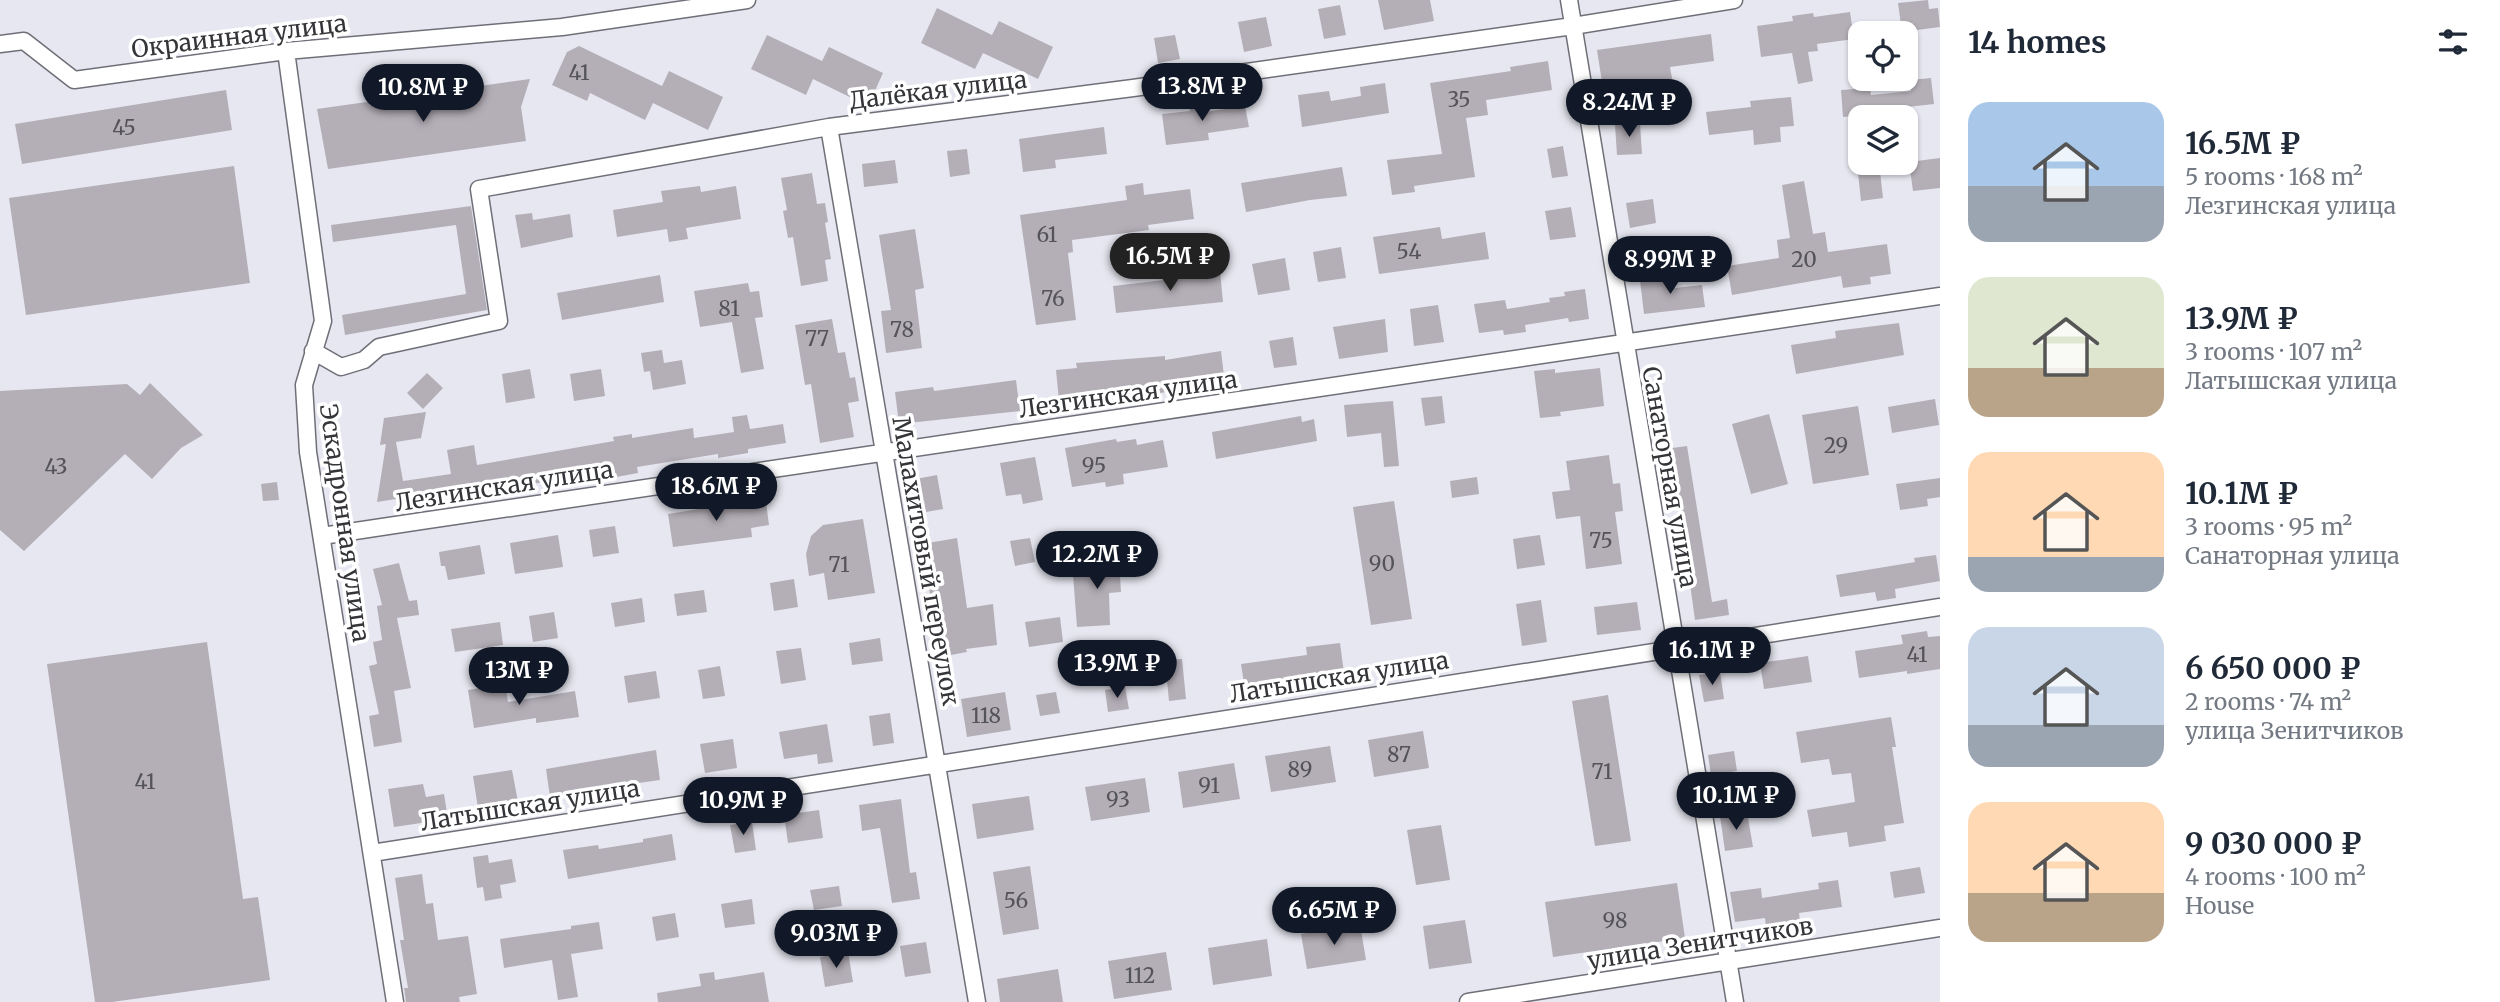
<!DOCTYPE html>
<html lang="en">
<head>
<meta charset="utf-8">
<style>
  body { margin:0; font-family:Merriweather,serif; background:#f2f2f3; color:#1f2937; height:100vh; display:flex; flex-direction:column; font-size:26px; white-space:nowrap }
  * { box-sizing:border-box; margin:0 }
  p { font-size:23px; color:#747a83 }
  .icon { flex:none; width:38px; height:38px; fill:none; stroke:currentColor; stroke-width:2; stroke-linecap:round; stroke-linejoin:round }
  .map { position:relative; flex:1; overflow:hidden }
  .panel { display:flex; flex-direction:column; background:#fff; width:560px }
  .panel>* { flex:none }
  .controls { position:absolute; left:1848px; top:21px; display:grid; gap:14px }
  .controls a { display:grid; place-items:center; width:70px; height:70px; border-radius:14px; background:#fff; box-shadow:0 2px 5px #0004; font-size:35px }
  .price { position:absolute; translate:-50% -60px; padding:0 16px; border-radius:24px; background:#111827; color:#fff; font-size:23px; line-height:46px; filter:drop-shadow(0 2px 4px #0008) }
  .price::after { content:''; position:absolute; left:50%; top:42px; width:21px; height:16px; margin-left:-10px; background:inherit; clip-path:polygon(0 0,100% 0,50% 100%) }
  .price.current { background:#222; color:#fff }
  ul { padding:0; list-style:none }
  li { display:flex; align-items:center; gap:21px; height:175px; padding:0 28px }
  li span { display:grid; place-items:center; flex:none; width:196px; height:140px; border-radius:21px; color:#555 }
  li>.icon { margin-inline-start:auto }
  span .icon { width:84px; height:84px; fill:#fffc; stroke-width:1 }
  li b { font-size:30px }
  h2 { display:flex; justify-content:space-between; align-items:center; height:84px; padding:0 28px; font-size:30px }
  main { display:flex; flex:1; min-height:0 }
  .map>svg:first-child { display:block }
  .building { fill:#b4afb7 }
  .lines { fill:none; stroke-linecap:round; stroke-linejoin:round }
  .minor-casing { stroke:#6f6f78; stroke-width:19 }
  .minor { stroke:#fff; stroke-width:16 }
  .labels { text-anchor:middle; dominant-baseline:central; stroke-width:7; stroke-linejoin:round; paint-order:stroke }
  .number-label { font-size:21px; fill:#545458 }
  .street-label { font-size:24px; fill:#343538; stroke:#fff }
</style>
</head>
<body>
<main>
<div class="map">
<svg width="1940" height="1002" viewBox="0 0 1940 1002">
  <rect width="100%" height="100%" fill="#e7e7f1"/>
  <!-- building -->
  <path class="building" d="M1378,0H1430L1434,21L1384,30Z
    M1928,0L1929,9L1938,8L1940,27L1902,32L1898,3Z
    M1340,5L1346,35L1324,39L1318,9Z
    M937,8L992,35L999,21L1053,47L1038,79L983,53L975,69L921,43Z
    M1850,12L1854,39L1817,44L1818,51L1808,52L1813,81L1798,84L1792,53L1761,57L1757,26L1793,21L1792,16L1813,13L1814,17Z
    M1266,17L1272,46L1244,52L1238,22Z
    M1711,34L1714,61L1670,67L1673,84L1604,95L1597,50Z
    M767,35L822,61L829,47L883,73L868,106L813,79L806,95L751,69Z
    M1175,35L1180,59L1158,63L1154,38Z
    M579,46L662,86L669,71L723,97L708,130L653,103L645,120L590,93L587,101L552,85L567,52Z
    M1548,61L1552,90L1486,100L1488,115L1466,118L1475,177L1414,186L1415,192L1392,195L1387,160L1442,154L1430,83L1511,71L1510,67Z
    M1931,78L1934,104L1890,109L1891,113L1843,117L1841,90L1870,88L1871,95L1911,91L1910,80Z
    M530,79L521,107L526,141L328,169L317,109Z
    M1385,83L1389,113L1302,127L1298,95L1329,91L1331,101L1361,96L1360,87Z
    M226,90L232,130L22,164L15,124Z
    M1791,97L1794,126L1780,127L1781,142L1754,145L1753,130L1709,135L1706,112L1751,107L1750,101Z
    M1204,103L1205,112L1245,106L1249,127L1208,133L1209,140L1166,145L1162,114L1190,111L1189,105Z
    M1640,123L1642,154L1617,155L1615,125Z
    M1104,127L1107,154L1055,160L1056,168L1023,172L1019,139Z
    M1563,146L1568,176L1552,178L1547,149Z
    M967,149L970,174L950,177L947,151Z
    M1940,158V188L1913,191L1909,162Z
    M895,160L898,183L864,187L862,164Z
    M234,166L250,283L26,315L9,198Z
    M1342,167L1347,196L1310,200L1246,212L1241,183Z
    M1880,171L1883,198L1861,201L1858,173Z
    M812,173L817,204L825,203L828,222L825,223L831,259L825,260L828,281L801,286L793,237L788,238L783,211L787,210L781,178Z
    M1804,181L1813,234L1825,232L1828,252L1887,244L1891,274L1870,277L1871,284L1843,288L1841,276L1732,295L1727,266L1779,258L1777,240L1790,238L1782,185Z
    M1143,183L1144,195L1190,189L1194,219L1148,225L1149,230L1072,240L1073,252L1068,253L1076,320L1036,325L1020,215L1127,200L1125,186Z
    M700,186L701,192L736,186L741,219L686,228L688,239L669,242L667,229L617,237L613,210L663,202L661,191Z
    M1653,199L1656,223L1630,228L1626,203Z
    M471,206L487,310L345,335L342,315L466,294L456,225L333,242L331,225Z
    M1571,207L1576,237L1550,240L1545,211Z
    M532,213L533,220L570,214L573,237L521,248L515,215Z
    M1440,227L1442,239L1485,232L1489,259L1379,274L1373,237Z
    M915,229L924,288L915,290L922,348L886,353L881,311L891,310L879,235Z
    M1341,247L1346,278L1318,282L1313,252Z
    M1285,258L1290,290L1258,295L1252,264Z
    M1220,271L1223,302L1116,313L1113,286L1182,278V275Z
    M660,275L664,302L562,320L557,293Z
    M1674,276L1675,288L1702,285L1705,307L1644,314L1640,280Z
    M748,283L750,292L759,291L763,317L755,318L764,369L741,373L732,322L700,327L694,291Z
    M1585,289L1589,319L1569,322L1568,318L1525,325L1526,332L1504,335L1503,330L1479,333L1474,304L1505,300L1507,309L1550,302L1549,298L1565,296L1564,292Z
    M1438,305L1444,342L1414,346L1410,309Z
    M832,319L838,353L845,352L850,378L855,377L859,401L848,403L854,437L820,443L811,384L805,385L795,325Z
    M1385,319L1388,352L1339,359L1333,327Z
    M1899,323L1904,355L1796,374L1791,345L1836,338L1835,331Z
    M1293,337L1297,365L1274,368L1269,341Z
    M662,350L664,363L682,360L686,384L653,390L650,371L644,372L641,353Z
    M1221,351L1224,376L1168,385L1169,392L1147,394L1146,387L1106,391L1107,403L1081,406L1080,399L1059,401L1056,370L1077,368L1076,363L1165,356V360Z
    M1600,368L1604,406L1560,412L1561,416L1540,418L1534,371L1555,369V373Z
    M530,369L535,398L506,403L502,374Z
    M601,369L605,396L574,401L570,374Z
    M427,373L443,388L423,409L407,393Z
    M1016,380L1020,411L899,424L895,392L933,387L934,391Z
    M150,383L203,435L181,448L152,479L125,454L24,551L0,530V391L127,384L140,395Z
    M1442,396L1445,423L1425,426L1421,398Z
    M1935,399L1939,425L1892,433L1888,407Z
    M1393,401L1399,466L1384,467L1381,433L1347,437L1344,405Z
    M1858,406L1869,475L1813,484L1802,415Z
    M426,412L421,438L396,442L403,481L451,474L447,450L474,445L477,465L614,441L613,437L632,434V438L693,428L694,438L734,432L732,417L747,415L750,429L783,424L786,443L748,449V453L718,458V454L637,467L638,473L557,488L556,480L416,503L415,496L377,502L386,444L380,445L384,418Z
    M1769,414L1788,484L1751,494L1732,424Z
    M1301,416L1302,422L1314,419L1317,441L1216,459L1212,432Z
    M1116,439L1117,442L1136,439L1137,445L1163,440L1168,467L1123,474L1124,484L1106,487L1105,482L1072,487L1065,448Z
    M1687,446L1712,602L1727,599L1729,615L1695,620L1678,497L1673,498L1665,449Z
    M1609,455L1613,484L1620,483L1623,511L1615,512L1622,564L1586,569L1580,516L1556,519L1552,492L1570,490L1566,461Z
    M1035,457L1043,500L1023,504L1021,494L1006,496L1000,463Z
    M937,475L943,509L926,512L924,501L914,503L910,480Z
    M1477,477L1479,494L1452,498L1450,481Z
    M1940,478V497L1927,499L1928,506L1900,510L1896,484Z
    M277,482L279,500L263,501L261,484Z
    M732,500L733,508L766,502L769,525L751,528L752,537L673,547L668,514L699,509V505Z
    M1394,501L1412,619L1371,625L1353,507Z
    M863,519L875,593L828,600L824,573L809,576L806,554L811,536L823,525Z
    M615,526L619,553L593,557L589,530Z
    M558,535L563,567L515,574L510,543Z
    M1540,535L1545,565L1517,569L1513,539Z
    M957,538L967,608L993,604L997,645L966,649L967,652L940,657L922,544Z
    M1030,538L1035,562L1015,566L1010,541Z
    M480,545L485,574L448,580L445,566H441L439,552Z
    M1936,555L1940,581L1895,589L1896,598L1877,601L1875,592L1840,597L1836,575L1915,562L1914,558Z
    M1125,558L1126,576H1120L1121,592L1109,593L1110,625L1077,627L1073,575L1087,574L1086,561Z
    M399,563L409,601L417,600L419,615L397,618L411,688L394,691L402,742L374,747L369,716L379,714L369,666L377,664L373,642L382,640L377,606L382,605L373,569Z
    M794,579L798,607L774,611L770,583Z
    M704,590L707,612L677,616L674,594Z
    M642,598L645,622L615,627L611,603Z
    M1541,600L1547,642L1522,646L1516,604Z
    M1637,602L1641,630L1597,635L1594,607Z
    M554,612L558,638L533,642L529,616Z
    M1060,617L1063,642L1029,647L1025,622Z
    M500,622L503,645L455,652L451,629Z
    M1927,631L1928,637L1940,636V669L1907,674V671L1859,678L1855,651L1903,644L1901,635Z
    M880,638L883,661L852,665L849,643Z
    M207,642L243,899L258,897L270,980L112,1002H95L47,664Z
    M1340,643L1344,673L1318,676L1320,686L1272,692L1271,687L1245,690L1241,664L1307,655L1306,647Z
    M801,648L806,680L781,684L776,651Z
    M1808,656L1812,682L1764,689L1760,663Z
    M1182,659L1186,699L1169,701L1165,660Z
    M720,666L725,696L703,699L698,670Z
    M656,671L660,698L628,703L624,676Z
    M1720,672L1724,699L1704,702L1699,675Z
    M505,684L508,702L575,691L579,717L536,723V718L474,728L468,690Z
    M1125,687L1129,709L1108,712L1105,690Z
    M1005,692L1011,730L967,737L961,699Z
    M1056,692L1060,713L1040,716L1036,695Z
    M1608,695L1631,841L1595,846L1572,701Z
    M890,713L894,743L873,746L869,716Z
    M1891,717L1896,747H1892L1904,823L1884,826L1886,841L1849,847L1847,832L1812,837L1807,810L1855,802L1851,773L1832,775L1829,759L1801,763L1796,732Z
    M827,724L833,762L818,764L817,754L784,759L779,732Z
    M1423,731L1429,768L1374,777L1368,740Z
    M733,739L737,768L705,773L700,744Z
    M1330,746L1336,782L1271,792L1265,756Z
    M656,750L660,780L603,788L604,797L576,801L575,793L550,797L546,769Z
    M1734,751L1737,771L1711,775L1708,755Z
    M1234,763L1240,799L1183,808L1178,772Z
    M512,770L518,802L478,808L473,776Z
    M1145,778L1150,812L1091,821L1085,787Z
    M423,784L426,797L444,794L448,819L394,827L388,789Z
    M1029,796L1034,830L977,839L972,804Z
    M901,799L910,873L916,872L920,899L892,903L880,828L862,831L859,805Z
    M819,810L823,838L788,843L784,815Z
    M1747,812L1753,847L1725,851L1720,816Z
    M752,822L756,850L735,853L730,825Z
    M1441,825L1450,880L1416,885L1407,830Z
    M672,834L676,860L568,879L563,850L598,845L599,849L643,842V839Z
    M488,855L489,863L512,859L516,882L500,885L502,898L485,901L483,887L477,888L473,857Z
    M1030,866L1039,929L1003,935L993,872Z
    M1920,867L1925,893L1894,898L1890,872Z
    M422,874L426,904L433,903L438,940L468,936L477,994L459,997L460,1002H406L404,988H408L400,940H404L395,878Z
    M1838,880L1842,907L1799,913L1800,921L1766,926L1765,918L1735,922L1730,892L1761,888L1762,898L1819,889L1818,883Z
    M1677,883L1685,938L1553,957L1545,902Z
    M839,886L842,906L814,910L810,890Z
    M752,899L755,924L725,928L721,904Z
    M675,913L679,937L656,941L652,917Z
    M1465,920L1472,963L1429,969L1423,926Z
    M599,922L603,949L571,954L578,997L558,1000L552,960L504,968L500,939L571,929V926Z
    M1360,924L1366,960L1307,969L1301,934Z
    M1267,939L1272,976L1213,985L1208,948Z
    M926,942L931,973L905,977L900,946Z
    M848,952L853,982L825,987L820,957Z
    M1166,952L1172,990L1114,999L1108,961Z
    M1058,969L1063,1002H1000L997,979Z
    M714,972L715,980L764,972L769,1002H658L657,993L701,986L699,974Z"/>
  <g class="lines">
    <!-- minor casing -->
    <g class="minor-casing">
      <path id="minor" d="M1569,0L1735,1002
        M0,44L24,41L74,80L286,51L562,27L747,0
        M286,51L323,321L304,385L308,452L395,1002
        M829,127L977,1002
        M313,351L341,367L364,360L379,347L499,321L479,189L829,127L1133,88L1573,26L1734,0
        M322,536C861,455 1401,381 1940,296
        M372,853L1940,607
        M1468,1002L1940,928"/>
    </g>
    <!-- minor -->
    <use href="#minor" class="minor"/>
  </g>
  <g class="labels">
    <!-- number labels -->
    <g class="number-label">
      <text x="579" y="72">41</text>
      <text x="1459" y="99">35</text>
      <text x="124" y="127">45</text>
      <text x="1047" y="234">61</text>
      <text x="1409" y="251">54</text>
      <text x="1804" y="259">20</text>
      <text x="1053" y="298">76</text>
      <text x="729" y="308">81</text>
      <text x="902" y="329">78</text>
      <text x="817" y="338">77</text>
      <text x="1836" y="445">29</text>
      <text x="1094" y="465">95</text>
      <text x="56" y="466">43</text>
      <text x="1601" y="540">75</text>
      <text x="1382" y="563">90</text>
      <text x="839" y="564">71</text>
      <text x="1917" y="654">41</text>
      <text x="986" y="715">118</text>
      <text x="1399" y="754">87</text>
      <text x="1300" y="769">89</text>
      <text x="1602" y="771">71</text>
      <text x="145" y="781">41</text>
      <text x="1209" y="785">91</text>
      <text x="1118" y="799">93</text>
      <text x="1016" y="900">56</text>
      <text x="1615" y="920">98</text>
      <text x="1140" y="975">112</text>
    </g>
    <!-- street labels -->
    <g class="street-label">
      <text transform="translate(239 36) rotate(-7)">Окраинная улица</text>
      <text transform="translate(938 90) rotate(-7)">Далёкая улица</text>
      <text transform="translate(1128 394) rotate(-8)">Лезгинская улица</text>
      <text transform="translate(1670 477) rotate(80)">Санаторная улица</text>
      <text transform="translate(504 486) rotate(-9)">Лезгинская улица</text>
      <text transform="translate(345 523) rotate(82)">Эскадронная улица</text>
      <text transform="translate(926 561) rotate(80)">Малахитовый переулок</text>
      <text transform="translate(1339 677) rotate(-9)">Латышская улица</text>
      <text transform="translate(530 805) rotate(-9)">Латышская улица</text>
      <text transform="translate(1700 943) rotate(-9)">улица Зенитчиков</text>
    </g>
  </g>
</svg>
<div class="controls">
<a><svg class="icon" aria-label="locate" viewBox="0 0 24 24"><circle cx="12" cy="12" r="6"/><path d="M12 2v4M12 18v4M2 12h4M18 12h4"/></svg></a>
<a><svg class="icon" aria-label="layers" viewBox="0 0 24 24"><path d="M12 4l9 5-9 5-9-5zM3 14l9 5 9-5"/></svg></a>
</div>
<b class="price" style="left:1202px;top:123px">13.8M ₽</b>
<b class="price" style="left:423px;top:124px">10.8M ₽</b>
<b class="price" style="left:1629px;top:139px">8.24M ₽</b>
<b class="price current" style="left:1170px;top:293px">16.5M ₽</b>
<b class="price" style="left:1670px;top:296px">8.99M ₽</b>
<b class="price" style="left:716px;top:523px">18.6M ₽</b>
<b class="price" style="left:1097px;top:591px">12.2M ₽</b>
<b class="price" style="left:1712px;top:687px">16.1M ₽</b>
<b class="price" style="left:1117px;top:700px">13.9M ₽</b>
<b class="price" style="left:519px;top:707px">13M ₽</b>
<b class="price" style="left:1736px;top:832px">10.1M ₽</b>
<b class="price" style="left:743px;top:837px">10.9M ₽</b>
<b class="price" style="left:1334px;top:947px">6.65M ₽</b>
<b class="price" style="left:836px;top:970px">9.03M ₽</b>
</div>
<section class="panel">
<h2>14 homes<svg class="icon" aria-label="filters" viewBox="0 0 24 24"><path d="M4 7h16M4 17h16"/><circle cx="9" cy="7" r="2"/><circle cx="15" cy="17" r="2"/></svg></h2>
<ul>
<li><span style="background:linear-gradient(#a9c7e8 60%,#9aa5b1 0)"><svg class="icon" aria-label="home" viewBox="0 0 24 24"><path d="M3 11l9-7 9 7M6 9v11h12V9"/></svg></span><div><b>16.5M ₽</b><p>5 rooms · 168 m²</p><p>Лезгинская улица</p></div></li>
<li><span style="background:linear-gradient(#dfe7d0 65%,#b9a48a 0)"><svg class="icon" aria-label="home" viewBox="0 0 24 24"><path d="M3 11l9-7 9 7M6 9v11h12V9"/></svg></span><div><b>13.9M ₽</b><p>3 rooms · 107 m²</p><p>Латышская улица</p></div></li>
<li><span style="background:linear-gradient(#ffd9b3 75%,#9aa5b1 0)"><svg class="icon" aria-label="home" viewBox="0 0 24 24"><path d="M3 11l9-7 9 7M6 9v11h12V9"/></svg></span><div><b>10.1M ₽</b><p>3 rooms · 95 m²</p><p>Санаторная улица</p></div></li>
<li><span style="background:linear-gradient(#c9d6e8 70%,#9aa5b1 0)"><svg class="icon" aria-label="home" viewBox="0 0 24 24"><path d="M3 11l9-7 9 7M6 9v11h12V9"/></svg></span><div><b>6 650 000 ₽</b><p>2 rooms · 74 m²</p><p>улица Зенитчиков</p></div></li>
<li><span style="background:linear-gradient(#ffd9b3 65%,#b9a48a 0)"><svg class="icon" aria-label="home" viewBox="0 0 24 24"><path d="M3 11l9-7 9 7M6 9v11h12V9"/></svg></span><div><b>9 030 000 ₽</b><p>4 rooms · 100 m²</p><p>House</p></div></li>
</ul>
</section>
</main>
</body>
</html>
